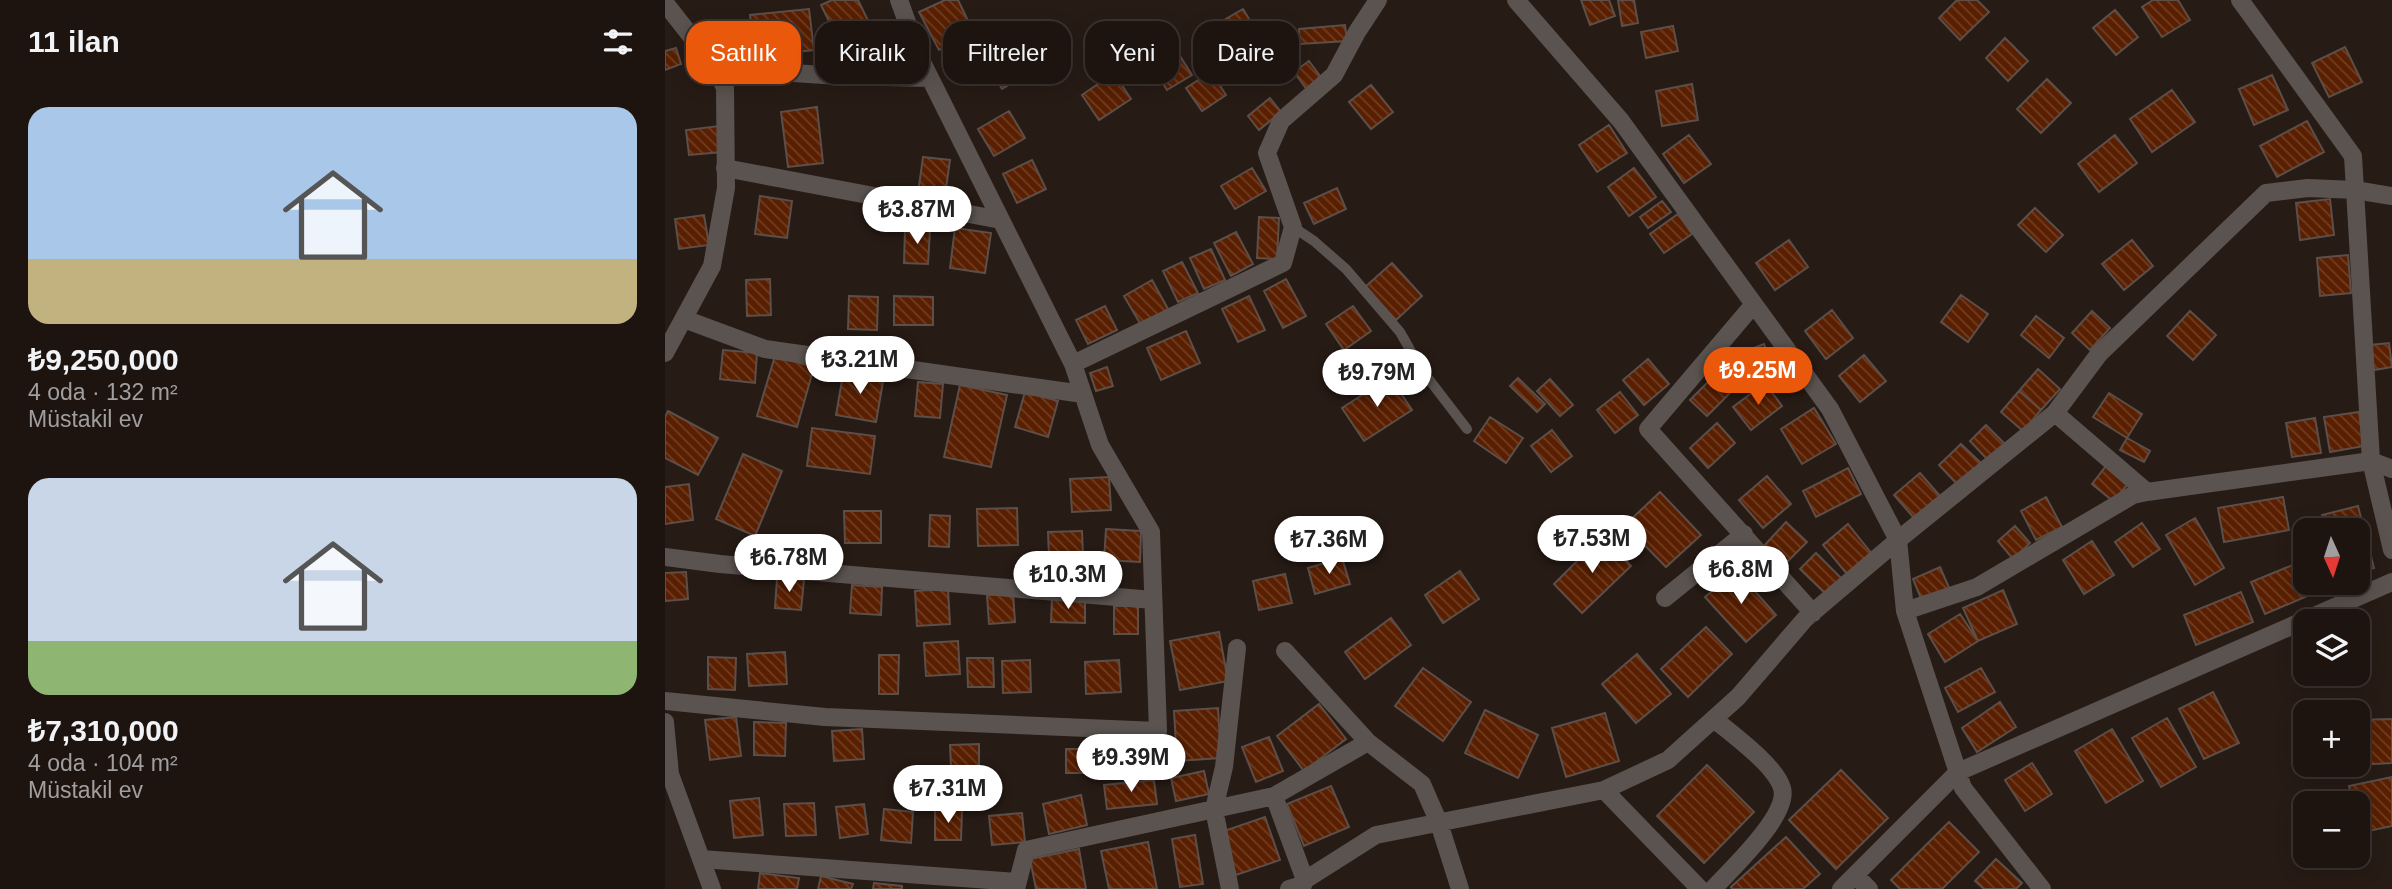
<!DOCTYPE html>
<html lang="tr">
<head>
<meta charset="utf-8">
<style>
  body { margin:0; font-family:Helvetica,sans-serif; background:#2a211e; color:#f1f3f6; height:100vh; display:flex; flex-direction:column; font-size:26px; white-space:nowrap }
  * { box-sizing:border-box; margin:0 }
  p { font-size:23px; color:#a09e9f }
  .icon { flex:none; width:38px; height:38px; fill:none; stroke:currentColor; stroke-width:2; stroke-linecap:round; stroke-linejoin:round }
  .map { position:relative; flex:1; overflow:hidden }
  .side { display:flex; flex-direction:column; background:#1d1410; width:665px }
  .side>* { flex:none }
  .guide { position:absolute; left:21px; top:21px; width:665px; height:63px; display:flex; gap:14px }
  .needle { width:46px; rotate:177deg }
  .buttons { position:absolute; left:1628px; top:518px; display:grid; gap:14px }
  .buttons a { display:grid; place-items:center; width:77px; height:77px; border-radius:14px; background:#1d1410; box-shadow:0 4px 18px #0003,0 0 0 2px #3b3330; font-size:35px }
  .price { position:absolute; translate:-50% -60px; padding:0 16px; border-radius:24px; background:#fff; color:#222; font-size:23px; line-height:46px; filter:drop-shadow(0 2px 4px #0008) }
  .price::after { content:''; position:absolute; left:50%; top:42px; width:21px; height:16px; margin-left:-10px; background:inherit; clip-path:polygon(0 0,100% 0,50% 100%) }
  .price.selected { background:#ea580c; color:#fff }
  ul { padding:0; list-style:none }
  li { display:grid; align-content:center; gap:14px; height:371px; padding:0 28px }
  li span { display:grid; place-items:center; height:217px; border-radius:21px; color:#555 }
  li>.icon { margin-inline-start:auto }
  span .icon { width:126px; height:126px; fill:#fffc; stroke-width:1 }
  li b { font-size:30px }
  h2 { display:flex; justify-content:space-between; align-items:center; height:84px; padding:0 28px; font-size:30px }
  .pill { padding:0 24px; border-radius:21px; background:#1d1410; box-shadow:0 4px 18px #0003,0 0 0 2px #3b3330; font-size:24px; line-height:63px }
  .pill.selected { background:#ea580c; color:#fff }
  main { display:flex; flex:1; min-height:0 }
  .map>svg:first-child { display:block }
  .building { fill:url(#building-back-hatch); stroke:#5c4e48; stroke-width:2 }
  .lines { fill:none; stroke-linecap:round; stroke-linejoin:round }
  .service { stroke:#5a5350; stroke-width:10 }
  .minor { stroke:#5a5350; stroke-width:18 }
  .tertiary { stroke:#5a5350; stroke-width:18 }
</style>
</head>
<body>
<main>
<section class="side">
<h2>11 ilan<svg class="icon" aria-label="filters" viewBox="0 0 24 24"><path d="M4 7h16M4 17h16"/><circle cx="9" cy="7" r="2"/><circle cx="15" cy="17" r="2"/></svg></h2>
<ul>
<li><span style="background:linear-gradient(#a9c7e8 70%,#c2b280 0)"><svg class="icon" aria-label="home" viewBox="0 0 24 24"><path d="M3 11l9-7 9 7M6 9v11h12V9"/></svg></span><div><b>₺9,250,000</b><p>4 oda · 132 m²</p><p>Müstakil ev</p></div></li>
<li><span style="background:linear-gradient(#c9d6e8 75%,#8fb573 0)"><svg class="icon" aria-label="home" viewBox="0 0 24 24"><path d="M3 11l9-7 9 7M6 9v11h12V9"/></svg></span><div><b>₺7,310,000</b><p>4 oda · 104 m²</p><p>Müstakil ev</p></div></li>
</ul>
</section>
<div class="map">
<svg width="1727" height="889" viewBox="0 0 1727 889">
  <defs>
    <pattern id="building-back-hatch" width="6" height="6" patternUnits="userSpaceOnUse" patternTransform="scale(1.75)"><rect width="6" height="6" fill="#591f00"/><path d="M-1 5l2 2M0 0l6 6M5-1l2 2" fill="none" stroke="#703e24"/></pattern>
  </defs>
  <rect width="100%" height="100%" fill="#271b15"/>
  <!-- building -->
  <path class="building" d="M167,0H193L214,43L182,58L156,5Z
    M280,0H293L309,33L274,50L254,12Z
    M916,0H944L950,16L925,25Z
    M953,0H969L973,23L957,26Z
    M1292,0H1312L1324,12L1295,40L1274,18Z
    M1488,0H1513L1525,20L1497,37L1477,7Z
    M144,9L149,50L90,56L85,15Z
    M578,9L599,44L566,64L545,28Z
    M1450,10L1473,37L1451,55L1428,28Z
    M680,25L682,41L635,44L634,29Z
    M1008,26L1013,51L981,58L976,32Z
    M1340,38L1363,61L1343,81L1321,58Z
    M353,44L368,71L337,89L321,63Z
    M508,45L527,75L502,90L483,61Z
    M1680,47L1697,82L1664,97L1647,63Z
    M11,48L16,64L0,70V51Z
    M644,61L658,80L643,91L629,72Z
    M546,72L561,95L537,111L521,88Z
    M449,73L466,99L434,120L417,95Z
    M1607,75L1623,110L1589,125L1574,89Z
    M1382,79L1406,103L1376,133L1352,109Z
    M1027,84L1033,120L997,126L991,91Z
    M706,85L728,112L706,129L684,102Z
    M1507,90L1530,122L1487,152L1465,119Z
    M605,98L616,112L594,130L583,116Z
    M152,107L158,163L123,167L116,112Z
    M344,111L360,138L329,156L313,129Z
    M1642,121L1659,152L1612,177L1595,146Z
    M944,125L962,153L932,172L914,145Z
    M54,126L57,152L24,155L21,130Z
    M1024,135L1046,164L1019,183L998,154Z
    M1450,135L1472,163L1434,192L1413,164Z
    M258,157L285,160L280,196L253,193Z
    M367,160L381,189L352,203L338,174Z
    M587,168L601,191L570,209L556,186Z
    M969,168L991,197L964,216L943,187Z
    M672,188L681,209L649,224L639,203Z
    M95,196L127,201L122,238L90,234Z
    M1665,199L1669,235L1635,240L1631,203Z
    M997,201L1006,212L983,228L975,217Z
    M1370,208L1398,235L1381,252L1353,225Z
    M1013,214L1027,234L999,253L985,234Z
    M39,215L44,245L14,249L10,219Z
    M594,217L614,218L612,259L592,258Z
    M290,228L326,233L320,273L285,268Z
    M240,229L265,230L263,264L239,263Z
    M571,232L588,264L566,276L549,243Z
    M1124,240L1143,267L1110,290L1091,263Z
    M1467,240L1488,266L1459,290L1437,264Z
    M546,249L560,280L539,289L525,258Z
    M1683,255L1686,293L1655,296L1652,258Z
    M517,262L533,293L513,302L498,271Z
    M727,263L757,296L731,320L700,287Z
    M105,279L106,315L82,316L81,280Z
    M621,279L641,316L618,328L599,291Z
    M487,280L503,309L476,325L459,296Z
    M1296,295L1323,314L1303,342L1276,322Z
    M184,296L213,297L212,330L183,329Z
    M229,296L268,297V325H229Z
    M584,296L600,330L573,342L557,309Z
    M440,306L452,330L423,344L411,320Z
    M688,306L706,331L679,350L661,324Z
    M1167,310L1188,338L1161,359L1140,331Z
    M1427,311L1445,328L1425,350L1407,333Z
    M1525,311L1551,335L1528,360L1502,336Z
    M1371,316L1399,338L1384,358L1356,335Z
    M521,331L535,363L496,380L482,348Z
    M1724,343L1727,367L1709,370L1705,345Z
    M1099,344L1108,368L1069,384L1060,359Z
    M58,350L92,353L90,383L55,379Z
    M1199,355L1221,381L1195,402L1174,376Z
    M110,356L149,367L132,427L92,416Z
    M983,359L1004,384L979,405L958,380Z
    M442,367L448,386L431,391L425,373Z
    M179,369L219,376L211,422L171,415Z
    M1373,369L1395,389L1376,410L1354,391Z
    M725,377L747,410L699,441L677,408Z
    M1048,377L1065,393L1042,416L1025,400Z
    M853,378L880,404L872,412L845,386Z
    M885,379L908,405L895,416L872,391Z
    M253,382L278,384L275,418L250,416Z
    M1100,383L1117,406L1086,430L1068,407Z
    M295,385L342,395L326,467L279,457Z
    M1354,391L1376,410L1358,431L1336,412Z
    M360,392L393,401L383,437L350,427Z
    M955,392L973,415L950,433L932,410Z
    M1444,393L1477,414L1462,438L1428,417Z
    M1149,408L1171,444L1137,464L1116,429Z
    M3,411L53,438L33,475L0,458V417Z
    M1694,412L1699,446L1665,452L1659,417Z
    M825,417L858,438L841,463L809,441Z
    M1650,418L1656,453L1627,457L1621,423Z
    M1052,423L1070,443L1043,468L1025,448Z
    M1321,425L1340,444L1323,460L1305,441Z
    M147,428L210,436L205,474L142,466Z
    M887,430L907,456L886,472L866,446Z
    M1462,438L1485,451L1479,462L1455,450Z
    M1296,444L1316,463L1293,485L1274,465Z
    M78,454L117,471L90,536L51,519Z
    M1441,466L1463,484L1448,501L1427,484Z
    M1183,468L1196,494L1151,517L1138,491Z
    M1255,473L1275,496L1249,518L1229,495Z
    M1102,476L1126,504L1098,528L1074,500Z
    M444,477L446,510L407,512L405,479Z
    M24,484L28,520L0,524V487Z
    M995,492L1036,535L1001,567L960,525Z
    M1381,497L1397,527L1371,540L1356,511Z
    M1618,497L1624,530L1559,542L1553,508Z
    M1693,506L1709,568L1692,572V530H1661L1657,515Z
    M352,508L353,545L313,546L312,509Z
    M179,511H216V543H180Z
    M265,515L285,516L284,547L264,546Z
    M1530,518L1559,568L1530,585L1501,535Z
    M1121,522L1142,542L1117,567L1097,548Z
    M1477,523L1495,549L1468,567L1450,542Z
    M1183,524L1207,554L1182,574L1158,545Z
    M1350,526L1365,543L1348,559L1333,541Z
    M441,529L476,531L475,562L439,560Z
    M417,531L418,556L384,557L383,532Z
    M937,536L966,566L917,613L889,584Z
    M1427,541L1449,575L1419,594L1398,560Z
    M1151,553L1178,580L1163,596L1135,569Z
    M677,558L685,584L650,594L643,568Z
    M1640,560V583H1658L1661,588L1600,614L1586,582Z
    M1275,567L1285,590L1257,601L1248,579Z
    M1071,570L1111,615L1081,642L1040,597Z
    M795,571L814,599L778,623L760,595Z
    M21,572L23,599L0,601V573Z
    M620,574L627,603L594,610L588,581Z
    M112,578L139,580L136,610L110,608Z
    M187,585L217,587L216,615L185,613Z
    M283,589L285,624L252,626L250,591Z
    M1338,590L1352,624L1313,641L1298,608Z
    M1576,592L1588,622L1531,645L1519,615Z
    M348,594L350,622L324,624L322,595Z
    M387,598L420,599V623L386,622Z
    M449,606H473V634H449Z
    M1295,614L1313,641L1280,662L1263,634Z
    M726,618L746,645L700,679L680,652Z
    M1041,627L1067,654L1023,697L996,669Z
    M554,632L563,681L515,690L505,641Z
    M293,641L295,674L261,676L259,643Z
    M120,652L122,684L84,686L82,654Z
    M972,654L1006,694L971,723L937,684Z
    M214,655H234L233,694H214Z
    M43,657L71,658L70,690L43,689Z
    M302,658H328L329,687H303Z
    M365,660L366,692L338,693L337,661Z
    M454,660L456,692L421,694L420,662Z
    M758,668L806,702L778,741L730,706Z
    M1316,668L1330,692L1293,712L1280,688Z
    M1548,692L1574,743L1539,759L1514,709Z
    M1335,702L1351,727L1312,752L1297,728Z
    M654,704L681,739L639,771L612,736Z
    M553,708L556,758L512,761L509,711Z
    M820,710L873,735L853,778L800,753Z
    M940,713L954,761L901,777L887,728Z
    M71,717L76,756L45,760L40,720Z
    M1502,718L1531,767L1496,787L1467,738Z
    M1727,719V763L1692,765V720Z
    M89,722L121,723L120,756L89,755Z
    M197,729L199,759L169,761L167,731Z
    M1447,729L1478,781L1441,803L1410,751Z
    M604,737L618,771L591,782L577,747Z
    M314,744V767L286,768L285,745Z
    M401,749H425V773H401Z
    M1367,763L1387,794L1360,811L1340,780Z
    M1042,765L1089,812L1039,863L992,816Z
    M1176,770L1223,818L1171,869L1124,820Z
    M539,771L544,794L511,801L506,778Z
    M1727,777V826L1694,833L1692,803H1688L1684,786Z
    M489,780L492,804L442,809L439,785Z
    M666,786L684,827L639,846L622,804Z
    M416,795L422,825L384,834L378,804Z
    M94,798L98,835L69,838L65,801Z
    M149,803L151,835L121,836L119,804Z
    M199,804L203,834L175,838L171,807Z
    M219,809L248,812L246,843L216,840Z
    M270,810H297L296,840H270Z
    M357,813L360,842L327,845L324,816Z
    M600,817L615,860L571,875L556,832Z
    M1284,822L1314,852L1277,889H1235L1226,880Z
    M530,835L538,884L515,887L507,839Z
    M1121,837L1155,874L1138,889H1067L1066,887Z
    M483,842L492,889H444L436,851Z
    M414,849L421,889H371L365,859Z
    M1331,859L1357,883L1351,889H1319L1310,881Z
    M95,873L134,878L132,889H93Z
    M156,876L188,884L186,889H153Z
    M209,883L237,886V889H208Z"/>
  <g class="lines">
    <!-- service -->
    <path class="service" d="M628,227L649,241L681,269L735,332L756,369L802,429"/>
    <!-- minor -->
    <path class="minor" d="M851,0L956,121L1165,409L1233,540L1240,611L1298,788L1377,889
      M51,68L174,76L265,78
      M60,168L336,220
      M1089,304L983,429L1148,613
      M19,319L100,349L418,394
      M408,364L618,263L628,227L602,153L616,121L669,75L692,32L713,0
      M1390,413L1482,492
      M0,557L55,564L488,600
      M1000,598L1079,534
      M1240,611L1312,587L1468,495L1482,492L1706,461L1727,469
      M620,651L703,742L757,784L774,823L795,889
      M0,701L160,717L493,731L486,532L435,445L408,364L255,58L234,0
      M939,790L1035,889
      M609,796L640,880
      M36,859L352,882
      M1190,875L1204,889
      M351,889L361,850L609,796L703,742
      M565,889L549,809L559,767L572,648
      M624,889L638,885L640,880L711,835L939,790L1003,760L1073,697L1140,619L1233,540L1390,413L1434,354L1601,193L1643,188L1690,190L1727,196
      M1048,889C1065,870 1125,815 1117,788C1110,765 1068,735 1049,719
      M1176,889L1293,772L1727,582"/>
    <!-- tertiary -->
    <path class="tertiary" d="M1575,0L1688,156L1706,461L1727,550
      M0,3L51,68L60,88L61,188L47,266L0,353
      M0,722L5,774L47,889"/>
  </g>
</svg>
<div class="buttons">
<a><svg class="needle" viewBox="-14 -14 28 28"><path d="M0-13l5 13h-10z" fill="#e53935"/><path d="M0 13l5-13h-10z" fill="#a09e9f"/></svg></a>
<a><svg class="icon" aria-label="layers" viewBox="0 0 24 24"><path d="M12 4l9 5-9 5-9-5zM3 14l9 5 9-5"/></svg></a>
<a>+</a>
<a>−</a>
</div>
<b class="price" style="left:252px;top:246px">₺3.87M</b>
<b class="price" style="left:195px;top:396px">₺3.21M</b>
<b class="price selected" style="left:1093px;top:407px">₺9.25M</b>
<b class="price" style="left:712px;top:409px">₺9.79M</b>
<b class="price" style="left:927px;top:575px">₺7.53M</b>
<b class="price" style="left:664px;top:576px">₺7.36M</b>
<b class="price" style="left:124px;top:594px">₺6.78M</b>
<b class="price" style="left:1076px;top:606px">₺6.8M</b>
<b class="price" style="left:403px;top:611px">₺10.3M</b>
<b class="price" style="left:466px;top:794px">₺9.39M</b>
<b class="price" style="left:283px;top:825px">₺7.31M</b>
<div class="guide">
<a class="pill selected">Satılık</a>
<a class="pill">Kiralık</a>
<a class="pill">Filtreler</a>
<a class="pill">Yeni</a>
<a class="pill">Daire</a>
</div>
</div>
</main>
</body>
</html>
